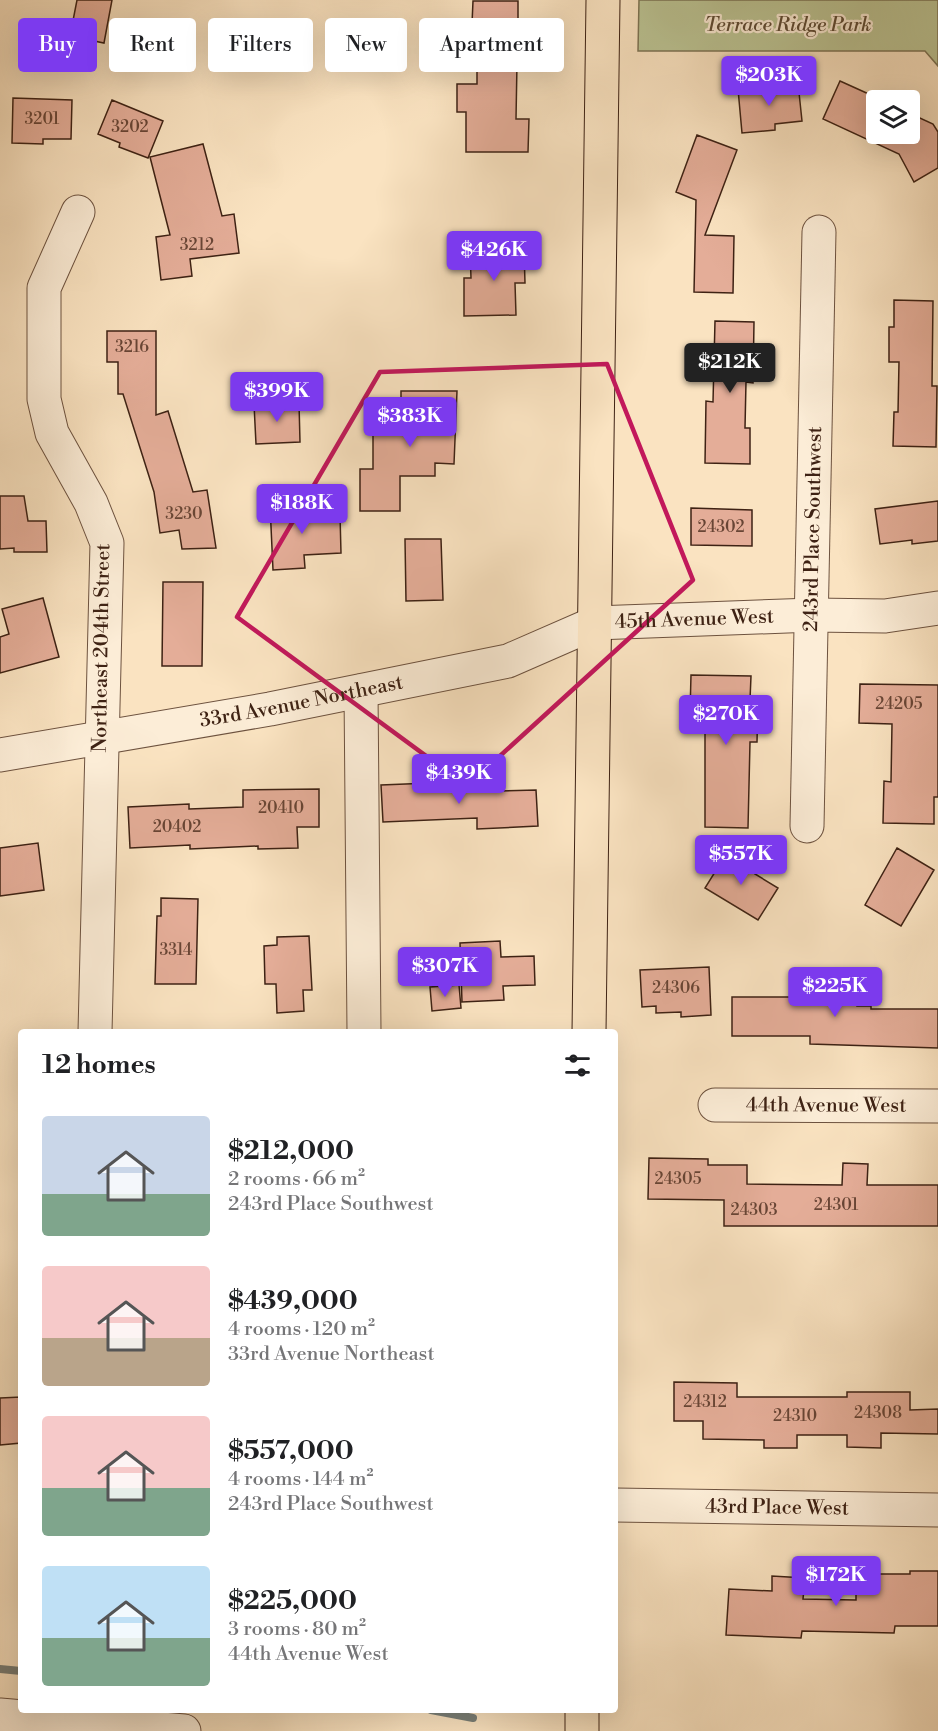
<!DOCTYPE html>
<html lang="en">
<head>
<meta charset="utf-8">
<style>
  body { margin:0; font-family:"Libre Bodoni",serif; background:#f6f6f6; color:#202124; height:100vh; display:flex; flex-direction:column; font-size:22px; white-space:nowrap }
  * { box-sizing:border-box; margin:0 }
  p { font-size:20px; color:#757577 }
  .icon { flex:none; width:33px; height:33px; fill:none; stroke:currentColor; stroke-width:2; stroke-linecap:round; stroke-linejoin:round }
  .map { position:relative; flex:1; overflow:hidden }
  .details { position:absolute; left:18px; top:1029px; width:600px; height:684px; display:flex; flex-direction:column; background:#fff; border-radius:6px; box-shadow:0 6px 24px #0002 }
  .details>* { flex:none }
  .guide { position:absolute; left:18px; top:18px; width:600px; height:54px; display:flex; gap:12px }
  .controls { position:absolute; left:866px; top:90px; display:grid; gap:12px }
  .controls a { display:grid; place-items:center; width:54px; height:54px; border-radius:6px; background:#fff; box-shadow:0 6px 24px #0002; font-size:30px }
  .price { position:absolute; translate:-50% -51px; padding:0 14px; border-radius:6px; background:#7c3aed; color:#fff; font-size:20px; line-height:39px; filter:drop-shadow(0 2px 3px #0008) }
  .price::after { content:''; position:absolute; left:50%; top:36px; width:18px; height:14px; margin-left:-9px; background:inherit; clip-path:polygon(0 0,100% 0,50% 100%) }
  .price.current { background:#222; color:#fff }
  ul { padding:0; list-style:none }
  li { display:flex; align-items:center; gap:18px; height:150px; padding:0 24px }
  li span { display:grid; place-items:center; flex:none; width:168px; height:120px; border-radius:6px; color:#555 }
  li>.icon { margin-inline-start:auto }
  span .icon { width:72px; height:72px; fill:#fffc; stroke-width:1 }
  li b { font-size:26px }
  h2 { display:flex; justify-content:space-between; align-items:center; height:72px; padding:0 24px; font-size:26px }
  .chip { padding:0 21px; border-radius:6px; background:#fff; box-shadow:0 6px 24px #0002; font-size:21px; line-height:54px }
  .chip.current { background:#7c3aed; color:#fff }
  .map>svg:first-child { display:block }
  .green { fill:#bbc494; stroke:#7c7354; stroke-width:1.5 }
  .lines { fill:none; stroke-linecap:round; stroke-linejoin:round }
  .stream { stroke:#797f78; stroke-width:8 }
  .building { fill:#e4ad98; stroke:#3e2214; stroke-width:1.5 }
  .minor-casing { stroke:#6d523f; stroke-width:35 }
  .major-casing { stroke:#3e2214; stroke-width:35 }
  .minor { stroke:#fcedd7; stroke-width:33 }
  .major { stroke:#fae3c1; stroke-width:33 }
  .marked { fill:none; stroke:#c2185b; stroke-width:4.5; stroke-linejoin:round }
  .labels { text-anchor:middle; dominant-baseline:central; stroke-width:4.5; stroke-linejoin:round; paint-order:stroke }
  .number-label { font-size:16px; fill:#684535 }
  .park-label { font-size:20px; font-style:italic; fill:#5d4a34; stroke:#fcedd7 }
  .street-label { font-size:20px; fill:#3e2214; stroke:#fcedd7 }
</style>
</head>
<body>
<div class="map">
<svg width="938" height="1731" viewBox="0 0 938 1731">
  <rect width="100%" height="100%" fill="#fae3c1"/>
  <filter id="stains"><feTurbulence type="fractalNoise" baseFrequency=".00333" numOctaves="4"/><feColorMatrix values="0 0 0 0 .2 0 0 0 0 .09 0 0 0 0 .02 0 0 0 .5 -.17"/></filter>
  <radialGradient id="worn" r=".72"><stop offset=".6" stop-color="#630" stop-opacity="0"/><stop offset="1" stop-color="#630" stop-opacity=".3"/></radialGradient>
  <!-- green -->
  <path class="green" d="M639,0H938V66L925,51H638Z"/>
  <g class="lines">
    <!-- stream -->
    <path class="stream" d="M0,1669L21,1671
      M431,1710L473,1718"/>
  </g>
  <!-- building -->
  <path class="building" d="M77,0H112L104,43L70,36Z
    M473,1H518V31H530V63H517L516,119H529L528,152H466V112H457V84H477V24H472Z
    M840,81L882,100H876V134H909V113L933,124L938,132V168L914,182L899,154L823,119Z
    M798,83L802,121L775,124V130L742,133L738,89Z
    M13,98L72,100L71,139H43V144L12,143Z
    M112,100L163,121L148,158L119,147L120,143L98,134Z
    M697,135L737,150L705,235L734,236L733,293L694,292L696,200L676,192Z
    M203,144L222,216L234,214L239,253L190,259L192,276L161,280L156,237L170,235L150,157Z
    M524,249L525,283H515L516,315L464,316V278H471L470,250Z
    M894,300L933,301L932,386H937L936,447L893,446L894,412H898L899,362H889V327H894Z
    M715,321L754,322L753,383L746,382L745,428H750V464L705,463L706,401L713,402Z
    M107,331H156V415L168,411L193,492L207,490L216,548L182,549L179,530L160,533L154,492L123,394H118V362H107Z
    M401,391H457L454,464L435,463V476H400V511H360V469H373V430L401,431Z
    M299,403L300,442L256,444L254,404Z
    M0,496H24L28,521H46L47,552H14V548L0,549Z
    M938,501V541L912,544V540L880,544L875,509Z
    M311,502L312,516L340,515L341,553L304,555L305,568L273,570L270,505Z
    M691,508L752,510V546L691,545Z
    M405,539H441L443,600L406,601Z
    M163,582H203L202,666H162Z
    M43,598L59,657L0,673V637L9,634L2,609Z
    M691,675L751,676L750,700H758L757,742H750L748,828L705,827V713H690Z
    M860,684L938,685V797H934V824L883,823L884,781L891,782L892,724L859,723Z
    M455,782L456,792L536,790L538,826L477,829V818L383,822L381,785Z
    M319,789V827H297L298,848L258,849V846L190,849V845L130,848L128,807L189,804V809L243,807V790Z
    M38,843L44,890L0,896V848Z
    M897,848L934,870L901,926L865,905Z
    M728,851L758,870L755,874L778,888L758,920L705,888Z
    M161,898L198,899L196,984H155L157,916H161Z
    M309,936L312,990H303L304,1011L277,1013L276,984H265L264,946L277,945V937Z
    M500,941L501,957L534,956L535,985L503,986L504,1000L462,1002L460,943Z
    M709,967L711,1015L681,1017V1012L656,1013V1006L642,1007L640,970Z
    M812,973H858L857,1006H871V1009H938V1048L810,1044V1036H732V997H812Z
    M459,985L461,1008L432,1011L430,987Z
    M649,1158L708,1159V1165H747V1184L842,1185L843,1163L868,1164L867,1185H938V1226H724V1200L648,1199Z
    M674,1382L737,1383V1397H847V1392H910V1410L938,1409V1434L881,1433V1448L847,1447V1435H797V1448H764V1440L703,1439V1421H674Z
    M21,1397V1443L0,1445V1398Z
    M910,1571H938V1626H895L894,1633L802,1631L801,1638L726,1635L729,1589L772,1591V1576L805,1578L803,1599L856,1600V1574H910Z"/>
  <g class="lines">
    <!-- minor casing -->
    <g class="minor-casing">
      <g id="minor">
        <path d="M78,212L44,288V399L52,433L91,503L107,543L95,1032"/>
        <path d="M361,691L364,1032"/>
        <path id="s1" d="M0,755L270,709L508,661L595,623L813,615L885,616L938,608"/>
        <path id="s2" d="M807,826L819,232"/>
        <path id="s3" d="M715,1105L938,1106"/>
        <path id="s4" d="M615,1505L938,1510"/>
        <path d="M0,1715L184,1731"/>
      </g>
    </g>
    <!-- major casing -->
    <g class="major-casing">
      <path id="major" d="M589,1032L603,0
        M582,1731V1710"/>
    </g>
    <!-- minor -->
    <use href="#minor" class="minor"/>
    <!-- major -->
    <use href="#major" class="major"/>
  </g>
  <!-- marked area -->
  <path class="marked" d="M607,364L693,580L467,786L237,617L380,372Z"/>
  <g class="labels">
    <!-- number labels -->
    <g class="number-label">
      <text x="42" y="119">3201</text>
      <text x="130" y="127">3202</text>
      <text x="197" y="245">3212</text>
      <text x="132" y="347">3216</text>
      <text x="184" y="514">3230</text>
      <text x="721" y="527">24302</text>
      <text x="899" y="704">24205</text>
      <text x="281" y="808">20410</text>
      <text x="177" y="827">20402</text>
      <text x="176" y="950">3314</text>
      <text x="676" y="988">24306</text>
      <text x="678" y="1179">24305</text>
      <text x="836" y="1205">24301</text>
      <text x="754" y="1210">24303</text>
      <text x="705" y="1402">24312</text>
      <text x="878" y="1413">24308</text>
      <text x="795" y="1416">24310</text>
    </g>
    <!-- park labels -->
    <g class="park-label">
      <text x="788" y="25">Terrace Ridge Park</text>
    </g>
    <!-- street labels -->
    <g class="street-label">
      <text stroke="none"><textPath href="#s2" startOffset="297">243rd Place Southwest</textPath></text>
      <text stroke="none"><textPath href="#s1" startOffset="711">45th Avenue West</textPath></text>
      <text transform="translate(102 648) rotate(-89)">Northeast 204th Street</text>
      <text stroke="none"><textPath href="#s1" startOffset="306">33rd Avenue Northeast</textPath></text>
      <text stroke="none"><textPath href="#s3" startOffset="111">44th Avenue West</textPath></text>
      <text stroke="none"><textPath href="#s4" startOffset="162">43rd Place West</textPath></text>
    </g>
  </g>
  <rect width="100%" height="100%" filter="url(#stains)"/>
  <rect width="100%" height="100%" fill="url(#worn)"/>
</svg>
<div class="controls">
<a><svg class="icon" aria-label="layers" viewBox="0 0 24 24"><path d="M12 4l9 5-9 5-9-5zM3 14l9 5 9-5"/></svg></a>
</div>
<b class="price" style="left:769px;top:107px">$203K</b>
<b class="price" style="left:494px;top:282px">$426K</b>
<b class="price current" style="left:730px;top:394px">$212K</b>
<b class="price" style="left:277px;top:423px">$399K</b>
<b class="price" style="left:410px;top:448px">$383K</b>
<b class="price" style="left:302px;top:535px">$188K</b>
<b class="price" style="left:726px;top:746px">$270K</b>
<b class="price" style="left:459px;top:805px">$439K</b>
<b class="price" style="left:741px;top:886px">$557K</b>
<b class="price" style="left:445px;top:998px">$307K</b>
<b class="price" style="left:835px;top:1018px">$225K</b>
<b class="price" style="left:836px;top:1607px">$172K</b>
<div class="guide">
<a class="chip current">Buy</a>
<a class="chip">Rent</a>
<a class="chip">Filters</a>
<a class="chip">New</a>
<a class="chip">Apartment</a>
</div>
<section class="details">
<h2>12 homes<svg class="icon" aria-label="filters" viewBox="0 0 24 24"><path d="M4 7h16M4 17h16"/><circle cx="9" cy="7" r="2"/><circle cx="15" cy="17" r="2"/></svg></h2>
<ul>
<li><span style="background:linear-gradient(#c9d6e8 65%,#7fa58c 0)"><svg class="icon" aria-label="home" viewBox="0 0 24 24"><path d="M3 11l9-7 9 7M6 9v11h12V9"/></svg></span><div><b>$212,000</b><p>2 rooms · 66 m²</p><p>243rd Place Southwest</p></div></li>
<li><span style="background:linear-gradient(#f6c9c9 60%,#b9a48a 0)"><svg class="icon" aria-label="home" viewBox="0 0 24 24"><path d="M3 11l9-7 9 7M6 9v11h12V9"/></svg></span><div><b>$439,000</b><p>4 rooms · 120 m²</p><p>33rd Avenue Northeast</p></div></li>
<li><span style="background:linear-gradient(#f6c9c9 60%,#7fa58c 0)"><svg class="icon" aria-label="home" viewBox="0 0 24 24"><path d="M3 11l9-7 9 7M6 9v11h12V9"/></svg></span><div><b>$557,000</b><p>4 rooms · 144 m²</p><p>243rd Place Southwest</p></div></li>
<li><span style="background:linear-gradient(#bfe0f5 60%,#7fa58c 0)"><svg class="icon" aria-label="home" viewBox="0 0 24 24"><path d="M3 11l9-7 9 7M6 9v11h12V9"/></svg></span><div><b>$225,000</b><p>3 rooms · 80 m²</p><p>44th Avenue West</p></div></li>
</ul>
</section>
</div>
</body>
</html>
